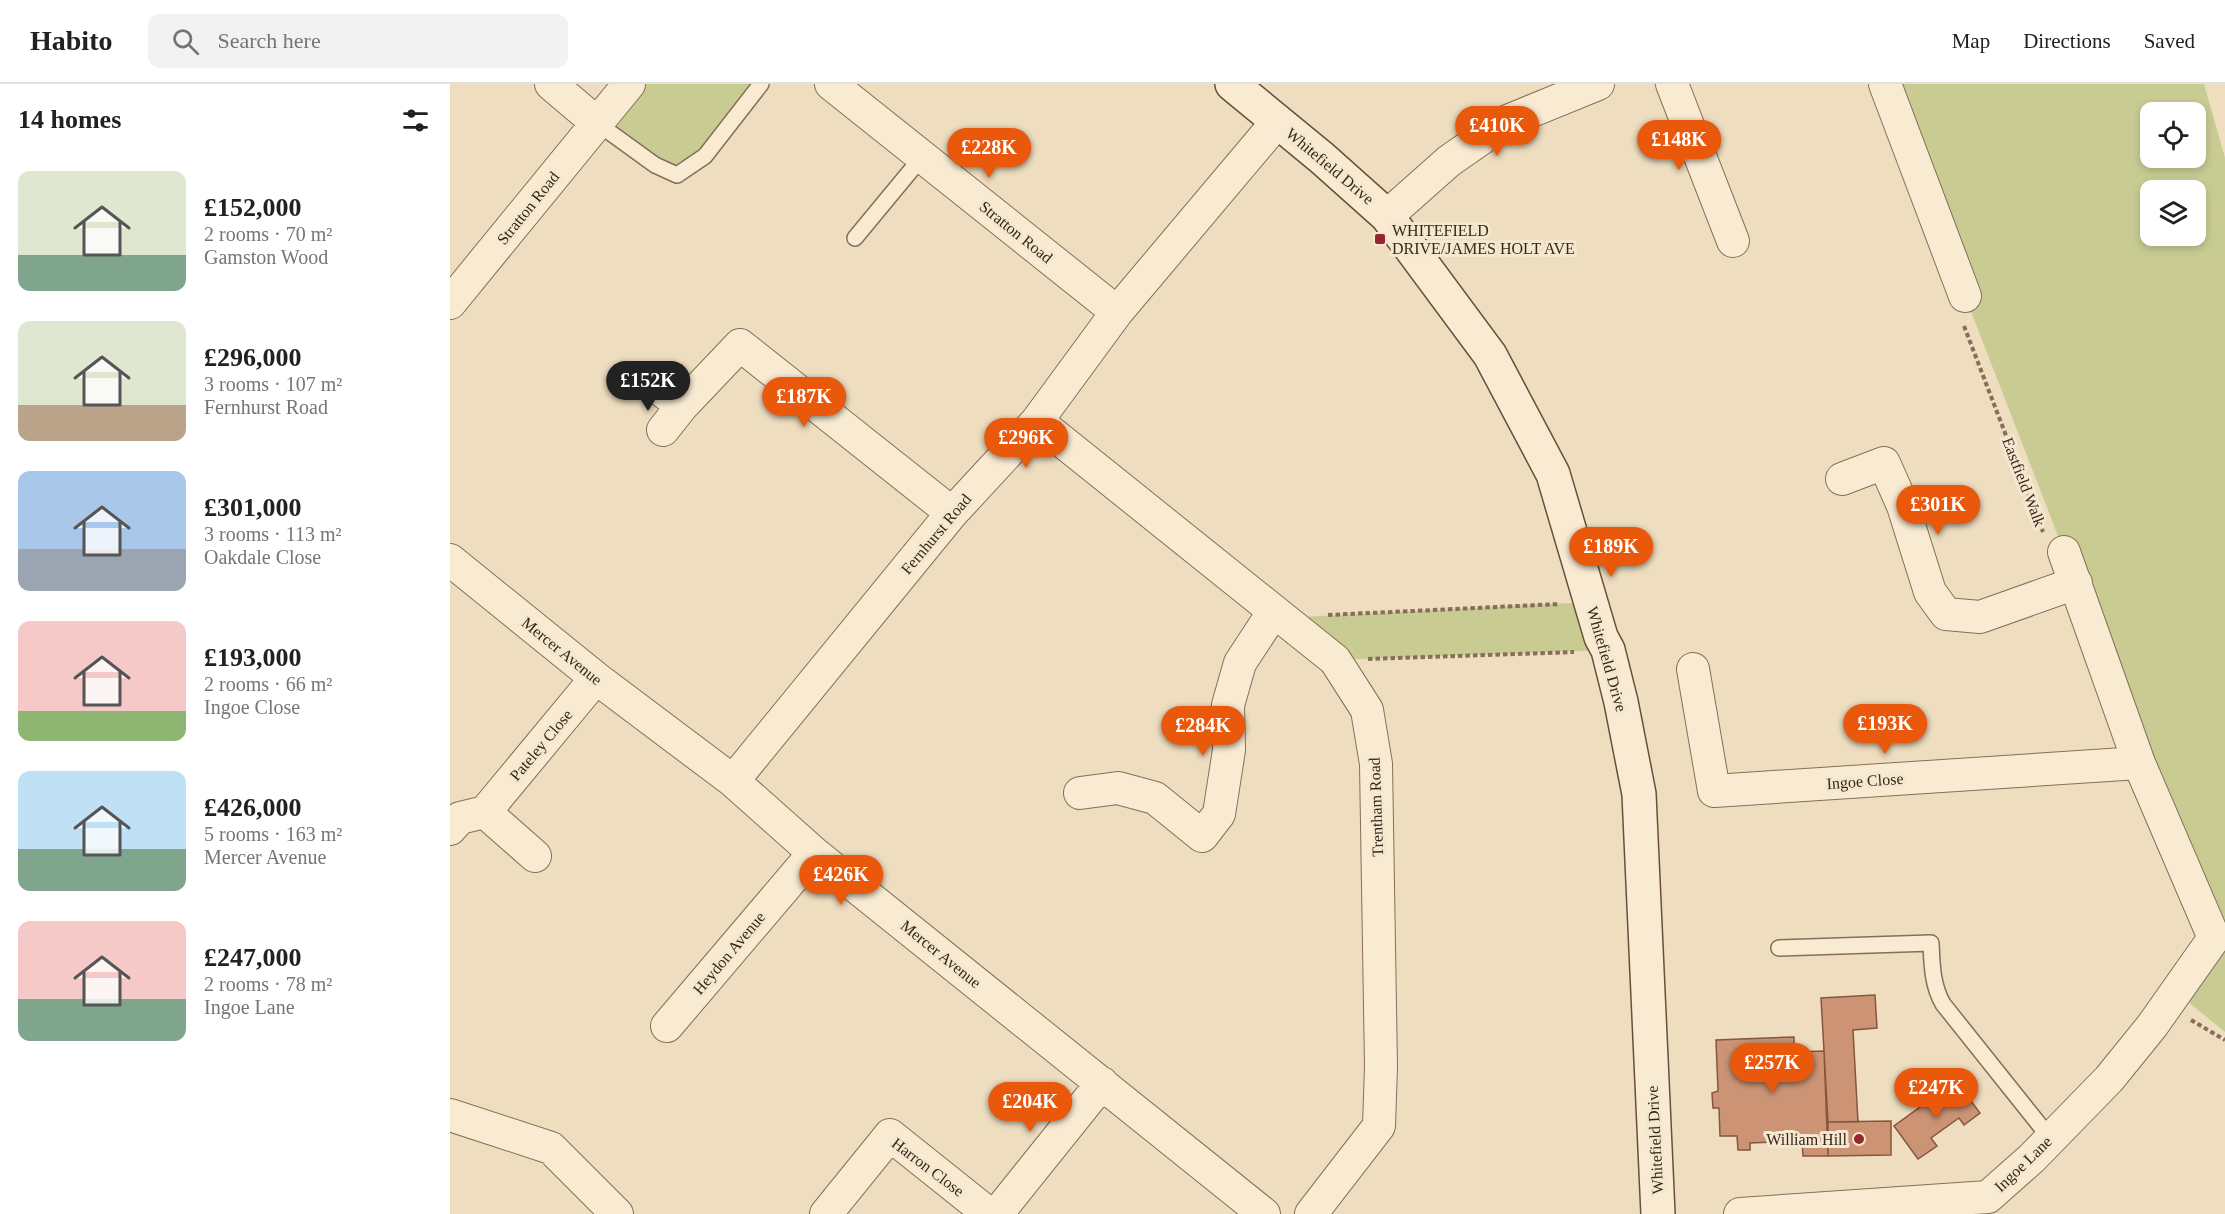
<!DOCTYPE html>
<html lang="en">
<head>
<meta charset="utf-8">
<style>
  body { margin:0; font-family:"Times New Roman",serif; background:#f2f2f2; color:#202124; height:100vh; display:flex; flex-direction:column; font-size:22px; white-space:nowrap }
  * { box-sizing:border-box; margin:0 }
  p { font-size:20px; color:#757577 }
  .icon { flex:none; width:33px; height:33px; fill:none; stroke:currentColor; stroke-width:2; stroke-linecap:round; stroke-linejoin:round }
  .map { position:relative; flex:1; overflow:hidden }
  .side { display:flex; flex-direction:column; background:#fff; width:450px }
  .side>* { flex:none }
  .controls { position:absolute; left:1690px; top:18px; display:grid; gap:12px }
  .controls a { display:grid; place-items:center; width:66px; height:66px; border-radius:12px; background:#fff; box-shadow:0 3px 9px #0003; font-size:30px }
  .price { position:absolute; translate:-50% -51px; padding:0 14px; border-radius:21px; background:#ea580c; color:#fff; font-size:20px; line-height:39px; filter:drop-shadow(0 2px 3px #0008) }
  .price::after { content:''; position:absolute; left:50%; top:36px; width:18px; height:14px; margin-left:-9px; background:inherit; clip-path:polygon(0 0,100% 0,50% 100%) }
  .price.active { background:#222; color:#fff }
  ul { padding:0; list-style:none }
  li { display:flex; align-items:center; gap:18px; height:150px; padding:0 18px }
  li span { display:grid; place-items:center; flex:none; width:168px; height:120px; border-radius:12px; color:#555 }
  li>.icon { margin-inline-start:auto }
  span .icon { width:72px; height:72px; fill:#fffc; stroke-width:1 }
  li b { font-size:26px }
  h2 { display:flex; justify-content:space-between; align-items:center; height:72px; padding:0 18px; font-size:26px }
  header { display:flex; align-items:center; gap:36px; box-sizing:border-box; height:84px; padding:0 30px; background:#fff; border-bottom:2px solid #e0e0e0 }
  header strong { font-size:28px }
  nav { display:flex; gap:33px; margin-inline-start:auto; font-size:21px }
  .search { width:420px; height:54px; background:#f2f2f2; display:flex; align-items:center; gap:15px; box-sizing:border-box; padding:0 21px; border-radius:12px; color:#757577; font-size:22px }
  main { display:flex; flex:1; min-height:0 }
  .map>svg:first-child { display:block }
  .green { fill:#c8cc93; fill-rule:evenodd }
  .building { fill:#cc9475; stroke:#86563d; stroke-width:1.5 }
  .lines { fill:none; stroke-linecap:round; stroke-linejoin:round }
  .lane-casing { stroke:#876e58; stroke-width:18 }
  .street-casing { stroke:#876e58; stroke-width:34 }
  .secondary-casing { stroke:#684f3b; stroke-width:36 }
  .path { stroke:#876e58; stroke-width:4; stroke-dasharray:4.5 3; stroke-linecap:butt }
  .lane { stroke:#f9ebd2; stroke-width:15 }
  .street { stroke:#f9ebd2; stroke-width:32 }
  .secondary { stroke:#f9ebd2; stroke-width:33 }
  .poi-dot { fill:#96272f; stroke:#f5e8cf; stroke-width:2 }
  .labels { text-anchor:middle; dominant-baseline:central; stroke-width:6; stroke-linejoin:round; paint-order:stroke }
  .street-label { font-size:16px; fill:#36271c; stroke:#f5e8cf }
  .poi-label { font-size:16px; fill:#36271c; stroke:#f5e8cf; text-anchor:start }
</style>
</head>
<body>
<header>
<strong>Habito</strong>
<div class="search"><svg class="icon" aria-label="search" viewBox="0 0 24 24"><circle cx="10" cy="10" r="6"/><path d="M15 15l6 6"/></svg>Search here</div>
<nav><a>Map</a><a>Directions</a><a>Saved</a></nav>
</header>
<main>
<section class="side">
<h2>14 homes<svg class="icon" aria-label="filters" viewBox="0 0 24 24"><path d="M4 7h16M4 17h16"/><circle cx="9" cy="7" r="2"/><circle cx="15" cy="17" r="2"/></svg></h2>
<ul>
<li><span style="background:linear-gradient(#dfe7d0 70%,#7fa58c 0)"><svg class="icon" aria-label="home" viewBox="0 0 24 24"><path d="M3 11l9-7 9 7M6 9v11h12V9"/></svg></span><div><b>£152,000</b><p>2 rooms · 70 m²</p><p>Gamston Wood</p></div></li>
<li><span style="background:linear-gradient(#dfe7d0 70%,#b9a48a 0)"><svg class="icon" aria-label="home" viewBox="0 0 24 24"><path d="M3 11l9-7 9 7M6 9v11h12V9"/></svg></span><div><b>£296,000</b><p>3 rooms · 107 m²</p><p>Fernhurst Road</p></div></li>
<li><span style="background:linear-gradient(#a9c7e8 65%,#9aa5b1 0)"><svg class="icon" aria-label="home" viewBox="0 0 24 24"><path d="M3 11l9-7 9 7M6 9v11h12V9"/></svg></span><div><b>£301,000</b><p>3 rooms · 113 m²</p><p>Oakdale Close</p></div></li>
<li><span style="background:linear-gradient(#f6c9c9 75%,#8fb573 0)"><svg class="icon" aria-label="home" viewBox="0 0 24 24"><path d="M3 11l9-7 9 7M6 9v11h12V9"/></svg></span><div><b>£193,000</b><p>2 rooms · 66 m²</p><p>Ingoe Close</p></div></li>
<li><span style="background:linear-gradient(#bfe0f5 65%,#7fa58c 0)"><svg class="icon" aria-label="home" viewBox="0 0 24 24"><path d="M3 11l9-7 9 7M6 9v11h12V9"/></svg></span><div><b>£426,000</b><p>5 rooms · 163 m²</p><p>Mercer Avenue</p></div></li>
<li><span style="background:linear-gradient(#f6c9c9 65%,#7fa58c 0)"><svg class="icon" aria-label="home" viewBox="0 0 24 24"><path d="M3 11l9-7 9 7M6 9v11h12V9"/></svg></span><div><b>£247,000</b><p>2 rooms · 78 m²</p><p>Ingoe Lane</p></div></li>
</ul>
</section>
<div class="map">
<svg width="1775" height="1130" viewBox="0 0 1775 1130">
  <rect width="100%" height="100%" fill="#eeddbf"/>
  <!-- green -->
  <path class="green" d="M179,0H311L283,37L227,91L147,39Z
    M1437,0H1754L1775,74V948L1726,908L1764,854L1515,212ZM1701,28H1746V74H1701ZM1701,106H1746V152H1701Z
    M1141,518L1158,566L885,576L832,534Z"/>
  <!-- building -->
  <path class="building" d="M1425,911L1427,944L1403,946L1408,1038H1378L1371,914Z
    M1344,953V968L1374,967L1378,1072H1353L1352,1057L1300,1059V1066H1288L1287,1052H1270L1269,1024H1263L1262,1009L1268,1007L1266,956Z
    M1506,997L1530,1029L1514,1041L1509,1034L1481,1054L1487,1062L1468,1075L1444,1042Z
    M1441,1037V1071L1378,1072V1038Z"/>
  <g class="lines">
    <!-- lane casing -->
    <g class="lane-casing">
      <path id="lane" d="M147,39L205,81L227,91L255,72L311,0
        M405,154L472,73
        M1329,864L1481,859C1482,880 1482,901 1493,920L1600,1054"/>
    </g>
    <!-- street casing -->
    <g class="street-casing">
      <path id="street" d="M101,0L147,39
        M381,0L667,228
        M1222,0L1283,157
        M1435,0L1515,212
        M937,132L999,77L1055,38L1148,0
        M0,219L179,0
        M195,294L232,322
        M587,337L885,576L917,626L926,680L931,983L929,1042L861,1130
        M213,346L232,322L290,261L502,429
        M1392,395L1434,379L1453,422L1480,508L1496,530L1530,533L1626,499
        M0,476L146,594L283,697L364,769L814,1130
        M1243,585L1264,707L1689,679
        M283,697L502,429L587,337L667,228L827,38
        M630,709L668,704L705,714L752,752L769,730L779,666L778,621L790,579L824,527
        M35,728L85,772
        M0,745L10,734L35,728L146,594
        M217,942L364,769
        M0,1031L101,1064L167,1130
        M376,1130L440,1051L539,1130
        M547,1130L652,999
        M1290,1130L1538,1113L1582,1074L1659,995L1702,942L1764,854L1689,679L1614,468"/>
    </g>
    <!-- secondary casing -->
    <g class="secondary-casing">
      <path id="secondary" d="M782,0L872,74L937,132L1040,271L1103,390L1151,553L1158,566L1171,618L1189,710L1208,1130"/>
    </g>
    <!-- path -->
    <path class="path" d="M1514,242L1593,448
      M878,531L1110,520
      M918,575L1124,568
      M1741,936L1775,956"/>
    <!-- lane -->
    <use href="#lane" class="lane"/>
    <!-- street -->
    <use href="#street" class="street"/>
    <!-- secondary -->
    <use href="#secondary" class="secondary"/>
  </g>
  <!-- markers -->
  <g class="poi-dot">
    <rect x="924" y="149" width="12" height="12" rx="3"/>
    <circle cx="1409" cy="1055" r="6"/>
  </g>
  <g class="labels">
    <!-- street labels -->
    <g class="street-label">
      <text transform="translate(880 82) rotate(40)">Whitefield Drive</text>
      <text transform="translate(78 124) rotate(-51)">Stratton Road</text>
      <text transform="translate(566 148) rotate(39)">Stratton Road</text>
      <text transform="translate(1574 398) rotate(69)">Eastfield Walk</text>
      <text transform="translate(486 450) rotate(-50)">Fernhurst Road</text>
      <text transform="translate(112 567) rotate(39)">Mercer Avenue</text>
      <text transform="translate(1157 575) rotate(74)">Whitefield Drive</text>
      <text transform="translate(91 661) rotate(-50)">Pateley Close</text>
      <text transform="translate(1415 697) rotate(-4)">Ingoe Close</text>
      <text transform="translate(926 723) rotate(-92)">Trentham Road</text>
      <text transform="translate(279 869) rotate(-50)">Heydon Avenue</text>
      <text transform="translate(491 870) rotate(39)">Mercer Avenue</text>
      <text transform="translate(1205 1056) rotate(-93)">Whitefield Drive</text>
      <text transform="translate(1573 1080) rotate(-44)">Ingoe Lane</text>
      <text transform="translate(478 1083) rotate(37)">Harron Close</text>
    </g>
    <!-- poi labels -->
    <g class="poi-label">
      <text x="942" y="146">WHITEFIELD<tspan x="942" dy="18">DRIVE/JAMES HOLT AVE</tspan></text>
      <text x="1397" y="1055" text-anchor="end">William Hill</text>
    </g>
  </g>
</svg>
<div class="controls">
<a><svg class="icon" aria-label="locate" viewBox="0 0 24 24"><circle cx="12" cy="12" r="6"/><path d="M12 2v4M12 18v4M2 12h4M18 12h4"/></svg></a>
<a><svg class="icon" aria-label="layers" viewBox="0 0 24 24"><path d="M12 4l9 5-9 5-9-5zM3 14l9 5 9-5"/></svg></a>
</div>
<b class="price" style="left:1047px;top:73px">£410K</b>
<b class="price" style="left:1229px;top:87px">£148K</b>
<b class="price" style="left:539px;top:95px">£228K</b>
<b class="price active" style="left:198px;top:328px">£152K</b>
<b class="price" style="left:354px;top:344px">£187K</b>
<b class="price" style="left:576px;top:385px">£296K</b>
<b class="price" style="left:1488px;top:452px">£301K</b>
<b class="price" style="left:1161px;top:494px">£189K</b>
<b class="price" style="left:1435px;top:671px">£193K</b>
<b class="price" style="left:753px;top:673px">£284K</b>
<b class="price" style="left:391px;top:822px">£426K</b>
<b class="price" style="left:1322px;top:1010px">£257K</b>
<b class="price" style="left:1486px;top:1035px">£247K</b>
<b class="price" style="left:580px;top:1049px">£204K</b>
</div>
</main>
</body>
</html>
